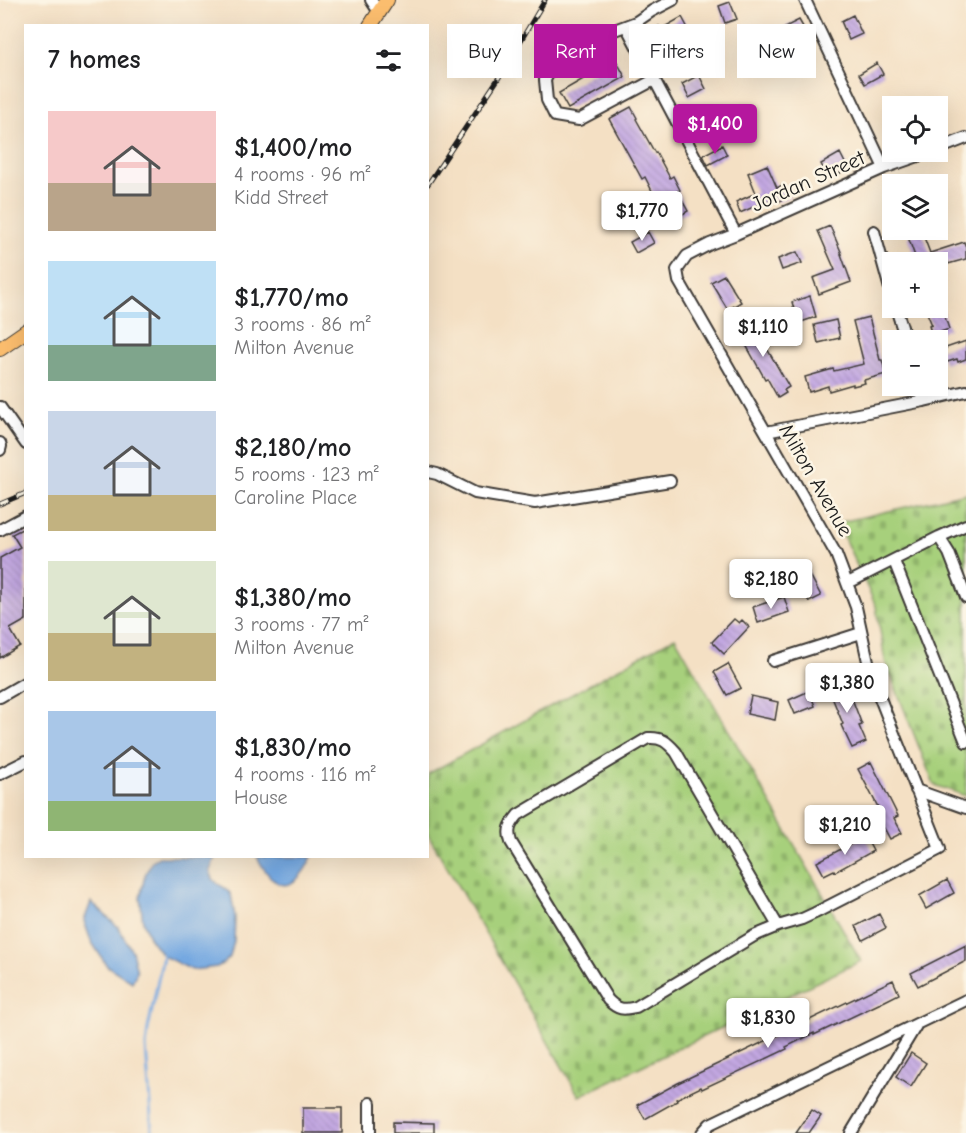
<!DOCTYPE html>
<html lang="en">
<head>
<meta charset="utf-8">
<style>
  body { margin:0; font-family:"Comic Neue",sans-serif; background:#f6f6f6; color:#202124; height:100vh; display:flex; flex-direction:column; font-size:22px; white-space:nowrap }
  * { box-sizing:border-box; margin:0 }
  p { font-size:20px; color:#757577 }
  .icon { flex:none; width:33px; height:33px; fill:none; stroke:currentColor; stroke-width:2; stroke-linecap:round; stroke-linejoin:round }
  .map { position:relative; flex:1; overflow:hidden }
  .details { position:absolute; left:24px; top:24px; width:405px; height:834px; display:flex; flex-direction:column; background:#fff; border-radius:0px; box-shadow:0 6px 24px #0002 }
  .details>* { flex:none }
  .hud { position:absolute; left:447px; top:24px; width:429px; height:54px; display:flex; gap:12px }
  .buttons { position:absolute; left:882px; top:96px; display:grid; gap:12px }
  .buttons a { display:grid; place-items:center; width:66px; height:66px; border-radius:0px; background:#fff; box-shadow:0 6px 24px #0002; font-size:30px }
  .price { position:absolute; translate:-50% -51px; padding:0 14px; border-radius:6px; background:#fff; color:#222; font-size:20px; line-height:39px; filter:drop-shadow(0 2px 3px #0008) }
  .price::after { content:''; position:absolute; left:50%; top:36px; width:18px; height:14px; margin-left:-9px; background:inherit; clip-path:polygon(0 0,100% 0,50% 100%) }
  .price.selected { background:#b5179e; color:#fff }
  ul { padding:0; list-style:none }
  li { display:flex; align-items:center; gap:18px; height:150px; padding:0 24px }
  li span { display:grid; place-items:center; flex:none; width:168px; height:120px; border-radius:0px; color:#555 }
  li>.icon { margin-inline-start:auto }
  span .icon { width:72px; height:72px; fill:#fffc; stroke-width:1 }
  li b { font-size:26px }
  h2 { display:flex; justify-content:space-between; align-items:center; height:72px; padding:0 24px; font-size:26px }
  .chip { padding:0 21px; border-radius:0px; background:#fff; box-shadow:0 6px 24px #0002; font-size:21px; line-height:54px }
  .chip.selected { background:#b5179e; color:#fff }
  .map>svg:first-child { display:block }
  .cemetery { fill:url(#cemetery-stones); stroke:#62764c; stroke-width:1.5 }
  .water { fill:#75a8e1; stroke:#48627e; stroke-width:1.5 }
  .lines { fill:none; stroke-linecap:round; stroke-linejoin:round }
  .stream { stroke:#75a8e1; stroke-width:3 }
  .building { fill:url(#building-back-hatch) }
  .minor-casing { stroke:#3c3935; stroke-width:14 }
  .major-casing { stroke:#3c3935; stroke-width:16 }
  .minor { stroke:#fff; stroke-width:10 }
  .major { stroke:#fbbd6e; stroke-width:14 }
  .rail-casing { stroke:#1c1c1c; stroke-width:5 }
  .rail { stroke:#fcf5e5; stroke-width:3; stroke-dasharray:9; stroke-linecap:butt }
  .labels { text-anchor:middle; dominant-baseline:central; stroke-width:5; stroke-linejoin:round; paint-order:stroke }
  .street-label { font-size:21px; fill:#1c1c1c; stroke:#fcf5e5 }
</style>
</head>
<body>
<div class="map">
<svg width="966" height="1133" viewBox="0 0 966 1133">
  <defs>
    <pattern id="cemetery-stones" width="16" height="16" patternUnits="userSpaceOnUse" patternTransform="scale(1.5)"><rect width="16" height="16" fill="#a7d07c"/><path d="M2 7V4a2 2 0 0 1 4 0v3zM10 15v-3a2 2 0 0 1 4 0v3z" fill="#8fb26b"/></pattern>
    <pattern id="building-back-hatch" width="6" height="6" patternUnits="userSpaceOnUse" patternTransform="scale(1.5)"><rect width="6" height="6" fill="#c2a7e1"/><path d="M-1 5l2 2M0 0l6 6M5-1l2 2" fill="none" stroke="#a68fc0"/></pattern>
  </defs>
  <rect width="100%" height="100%" fill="#fcf5e5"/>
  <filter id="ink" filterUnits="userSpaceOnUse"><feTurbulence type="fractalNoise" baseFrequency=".0167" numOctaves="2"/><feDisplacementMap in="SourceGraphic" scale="12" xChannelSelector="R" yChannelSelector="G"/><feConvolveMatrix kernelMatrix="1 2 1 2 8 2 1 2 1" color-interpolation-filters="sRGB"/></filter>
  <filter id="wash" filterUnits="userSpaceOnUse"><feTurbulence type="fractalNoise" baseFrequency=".008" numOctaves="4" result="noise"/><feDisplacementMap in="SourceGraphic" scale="24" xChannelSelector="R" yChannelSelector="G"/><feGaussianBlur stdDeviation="1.35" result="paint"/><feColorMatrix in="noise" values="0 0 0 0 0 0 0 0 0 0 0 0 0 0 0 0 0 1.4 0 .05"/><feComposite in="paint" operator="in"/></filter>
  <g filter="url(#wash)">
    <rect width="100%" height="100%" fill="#f4e0c4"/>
    <!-- cemetery -->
    <path class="cemetery" d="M966,493V796L934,785L885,661L876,606L837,523Z
      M675,637L861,961L579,1096L428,834V774Z"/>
    <!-- water -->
    <path class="water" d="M159,857H215L210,871L213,879L218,884L225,888L231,894L235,917L234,941L230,957L224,963L217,967L192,970L163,956L149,937L143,922L140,898L145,875L152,861Z
      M257,857H312C293,895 276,893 257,857Z
      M91,902L118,927L132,951L137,972L132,982L107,966L91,941L84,921Z"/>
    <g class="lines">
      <!-- stream -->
      <path class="stream" d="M152,1133L146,1046L148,1029L163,956"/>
    </g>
    <g id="blocks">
      <!-- building -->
      <path class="building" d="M730,2L737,19L725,23L719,6Z
        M853,15L862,34L849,40L841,21Z
        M682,17L691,34L670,46L675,55L659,63L644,34L659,26L661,29Z
        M799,20L806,32L791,40L785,27Z
        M616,60L625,77L568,109L559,93Z
        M877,63L883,74L865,84L859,74Z
        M699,75L706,89L689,98L682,84Z
        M631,107L637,118L636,119L655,153L656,152L670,178L673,176L680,190L677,191L688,211L667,223L658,208L660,207L645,177L642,179L609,119Z
        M734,113L742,128L718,140L711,126Z
        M722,145L727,155L708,165L703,155Z
        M840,153L848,169L829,179L821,164Z
        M767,165L777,188L784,184L790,196L778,202L776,197L740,213L736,202L756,193L748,173Z
        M830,226L842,254H841L851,282L819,294L813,278L835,270L818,231Z
        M648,232L654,243L636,253L630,242Z
        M922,232L930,253L964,242L966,247V259L948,264V262H937L936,259L928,262H917L908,237Z
        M797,252L802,263L782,270L778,259Z
        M724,275L741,302L728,310L711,282Z
        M810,296L816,317L798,323L792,302Z
        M942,308L949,329L932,335L929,326L932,325L927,313Z
        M869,317L880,360H882L886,374L864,380L865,383L853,386V384L829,391L828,386L809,392L805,377L833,369L834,371L864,364L853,321Z
        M750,319L789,387L784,390L786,393L778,398L767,378L765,379L736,327Z
        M836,320L840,338L818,343L814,325Z
        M966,341V359L958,362L957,359L944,363L940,350Z
        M26,527V620L10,629L20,646L0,658V558L20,547L12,534Z
        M806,567L821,596L809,602L794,574Z
        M784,597L789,612L758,623L753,607Z
        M734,619L739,623L742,620L749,627L724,654L712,642Z
        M728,664L741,688L727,695L714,672Z
        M841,680L848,697L851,696L862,725L859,726L866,742L852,748L841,725L843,724L827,685Z
        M809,691L815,706L795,714L789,700Z
        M751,696L778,702L775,720L747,714Z
        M871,762L898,816L894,818L902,833L890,839L875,811L879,809L858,769Z
        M865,836L873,851L835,872L834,870L824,875L817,862Z
        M947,880L954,893L926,909L919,896Z
        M879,914L886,928L863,940L856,926Z
        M966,945V961L918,986L911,973Z
        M893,980L899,994L885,1001L814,1035V1033L786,1047L787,1049L702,1089L701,1087L676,1099L677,1101L645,1119L637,1105L678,1083Z
        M911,1053L926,1063L911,1087L896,1077Z
        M303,1108H342V1133H303Z
        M812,1110L821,1116L809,1133H796Z
        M393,1122L434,1123V1133H393Z"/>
    </g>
  </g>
  <g filter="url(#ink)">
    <use href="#blocks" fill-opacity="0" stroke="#3c3935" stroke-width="1.5"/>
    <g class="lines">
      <!-- minor casing -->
      <g class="minor-casing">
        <path id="minor" d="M371,0L379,12
          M805,0L884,168
          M626,26L736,234
          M654,80L579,120L555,116L547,100L545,80L551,68L560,59L593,38L636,22L652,11L673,0
          M938,149L966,138
          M874,231L892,296
          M896,308L906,340
          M919,386L924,401
          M0,407L26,444
          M766,432L924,401L966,391
          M0,443L1,446L0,450
          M428,472L437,474L475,493L535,503L670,481
          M0,530L26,516
          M939,537L949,553L966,597
          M894,561L966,742
          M848,583L939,537L966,525
          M773,661L861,633
          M0,697L26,682
          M0,774L26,761
          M916,790L966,808
          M778,926L676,752C667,742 662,737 648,738L518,815C510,825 507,830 511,842L608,1000C618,1010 623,1010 636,1007L754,936L778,926L802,919L815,913L940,849L887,716L871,675L856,607L836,554L679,281L677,270L687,256L710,244L736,234L884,168L930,152
          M370,1133V1103
          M702,1133L710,1124L966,1000
          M851,1133L917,1024"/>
      </g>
      <!-- major casing -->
      <g class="major-casing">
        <path id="major" d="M370,26L387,0
          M0,349L26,331"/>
      </g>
      <!-- minor -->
      <use href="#minor" class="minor"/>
      <!-- major -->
      <use href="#major" class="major"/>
      <!-- rail casing -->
      <g class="rail-casing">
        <path id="rail" d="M428,184L498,79L545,0
          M0,504L26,493"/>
      </g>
      <!-- rail -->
      <use href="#rail" class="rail"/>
    </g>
  </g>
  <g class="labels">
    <!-- street labels -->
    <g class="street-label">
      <text transform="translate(808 181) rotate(-24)">Jordan Street</text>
      <text transform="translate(816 480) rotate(60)">Milton Avenue</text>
    </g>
  </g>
</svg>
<div class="buttons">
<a><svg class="icon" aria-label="locate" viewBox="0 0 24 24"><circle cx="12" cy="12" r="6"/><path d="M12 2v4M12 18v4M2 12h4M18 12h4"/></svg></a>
<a><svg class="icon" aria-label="layers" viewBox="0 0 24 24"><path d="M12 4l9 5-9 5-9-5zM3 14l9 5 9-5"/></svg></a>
<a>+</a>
<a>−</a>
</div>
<b class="price selected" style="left:715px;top:155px">$1,400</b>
<b class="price" style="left:642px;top:242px">$1,770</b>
<b class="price" style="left:763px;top:358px">$1,110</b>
<b class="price" style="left:771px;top:610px">$2,180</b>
<b class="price" style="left:847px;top:714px">$1,380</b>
<b class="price" style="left:845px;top:856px">$1,210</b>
<b class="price" style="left:768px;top:1049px">$1,830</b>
<div class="hud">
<a class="chip">Buy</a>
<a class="chip selected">Rent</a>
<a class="chip">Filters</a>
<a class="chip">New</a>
</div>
<section class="details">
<h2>7 homes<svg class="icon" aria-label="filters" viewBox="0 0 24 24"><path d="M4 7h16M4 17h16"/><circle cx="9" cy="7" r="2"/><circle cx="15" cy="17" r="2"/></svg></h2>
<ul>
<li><span style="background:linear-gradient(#f6c9c9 60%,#b9a48a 0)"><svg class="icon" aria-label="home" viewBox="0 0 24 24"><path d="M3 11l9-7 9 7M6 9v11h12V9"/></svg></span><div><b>$1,400/mo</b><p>4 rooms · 96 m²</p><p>Kidd Street</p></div></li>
<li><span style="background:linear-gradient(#bfe0f5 70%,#7fa58c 0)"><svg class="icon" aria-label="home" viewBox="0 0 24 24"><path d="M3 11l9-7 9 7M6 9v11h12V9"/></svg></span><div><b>$1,770/mo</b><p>3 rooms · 86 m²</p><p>Milton Avenue</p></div></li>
<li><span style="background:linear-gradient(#c9d6e8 70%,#c2b280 0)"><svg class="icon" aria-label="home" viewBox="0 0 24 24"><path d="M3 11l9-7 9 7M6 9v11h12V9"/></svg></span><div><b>$2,180/mo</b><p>5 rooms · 123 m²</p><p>Caroline Place</p></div></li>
<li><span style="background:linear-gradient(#dfe7d0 60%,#c2b280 0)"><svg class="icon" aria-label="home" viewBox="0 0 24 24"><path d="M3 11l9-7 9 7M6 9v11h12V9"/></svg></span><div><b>$1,380/mo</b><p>3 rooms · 77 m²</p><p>Milton Avenue</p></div></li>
<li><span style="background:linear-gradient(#a9c7e8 75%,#8fb573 0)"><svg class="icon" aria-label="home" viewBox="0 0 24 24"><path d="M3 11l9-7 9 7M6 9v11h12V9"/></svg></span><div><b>$1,830/mo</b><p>4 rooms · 116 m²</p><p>House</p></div></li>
</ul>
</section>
</div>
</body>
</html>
